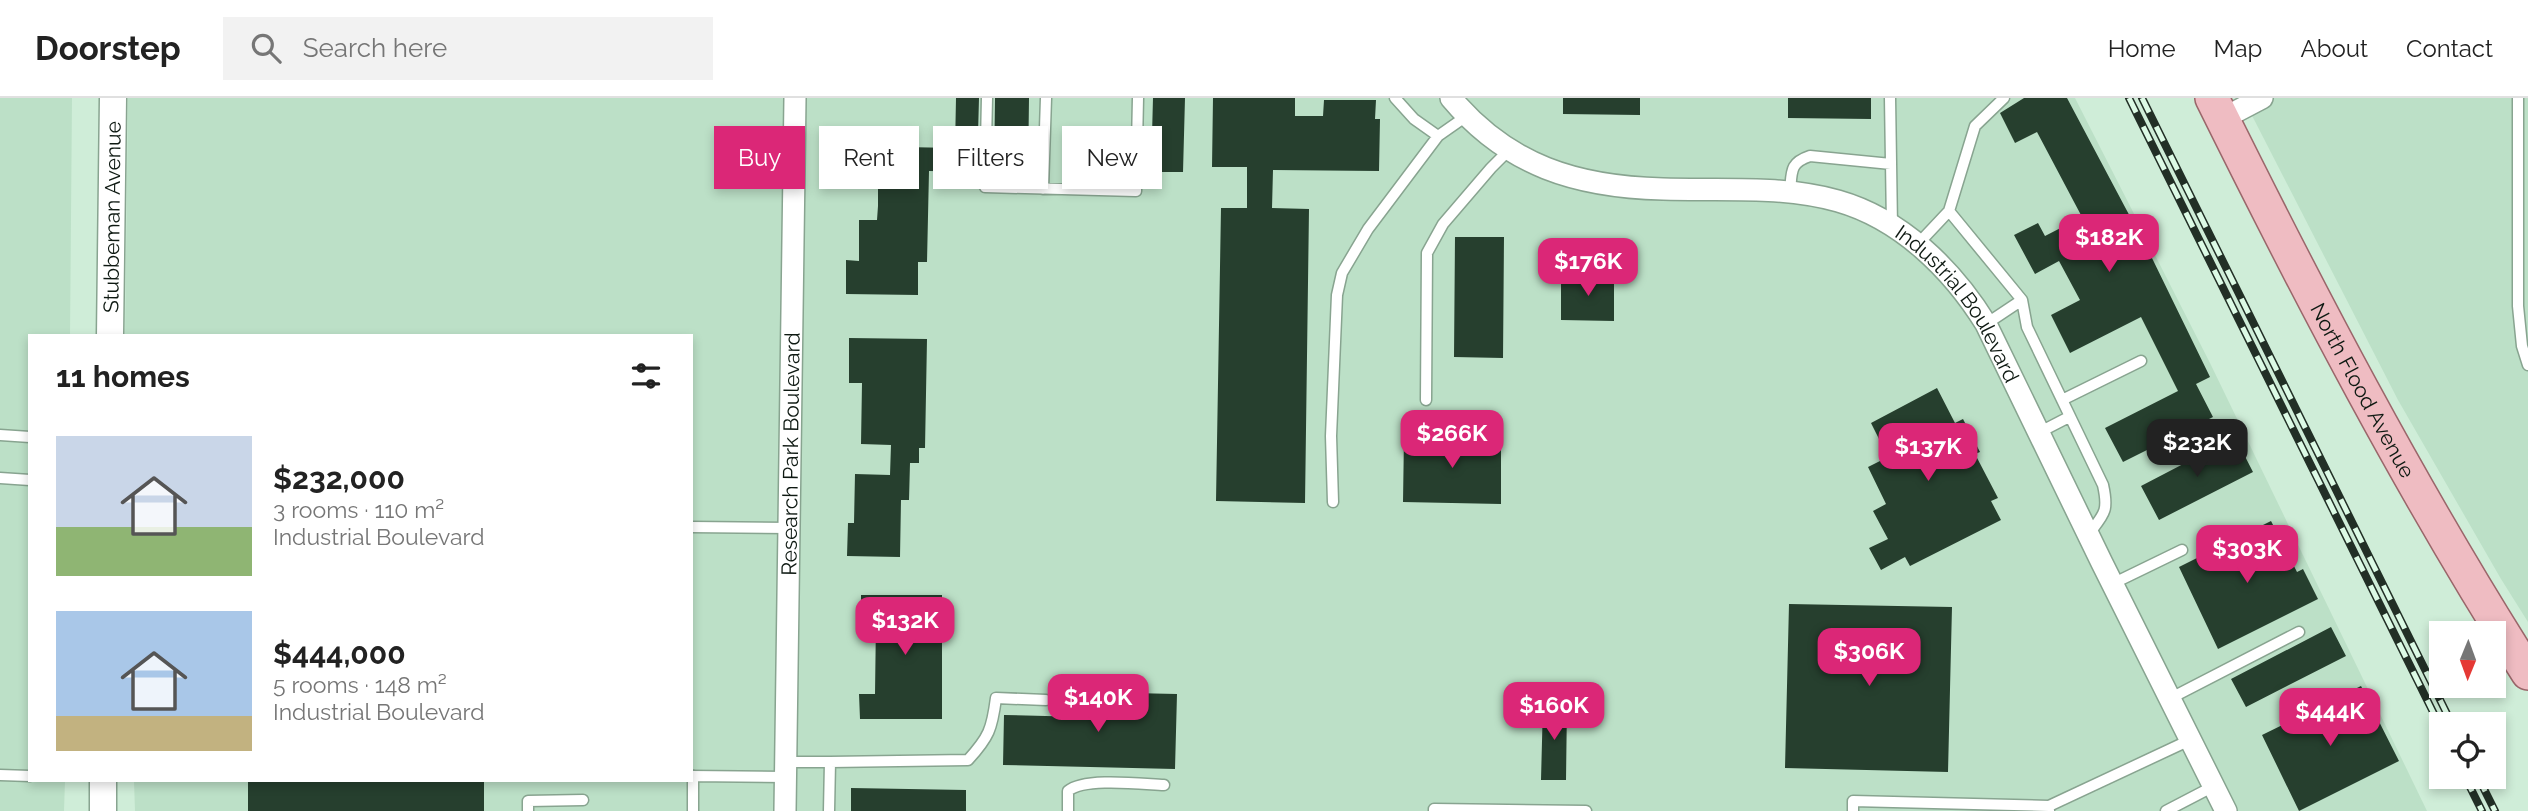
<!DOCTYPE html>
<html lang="en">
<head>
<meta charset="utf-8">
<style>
  body { margin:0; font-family:Raleway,sans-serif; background:#f2f2f2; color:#222; height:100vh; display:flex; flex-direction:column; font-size:26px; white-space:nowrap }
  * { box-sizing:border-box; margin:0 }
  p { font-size:23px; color:#767676 }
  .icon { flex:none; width:38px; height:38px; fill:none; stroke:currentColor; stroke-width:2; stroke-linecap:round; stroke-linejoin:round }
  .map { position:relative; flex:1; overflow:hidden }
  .side { position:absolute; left:28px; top:236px; width:665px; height:448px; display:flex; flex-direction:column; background:#fff; border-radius:0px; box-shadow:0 4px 10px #0003 }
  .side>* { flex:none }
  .top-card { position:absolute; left:714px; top:28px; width:665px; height:63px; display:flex; gap:14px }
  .needle { width:46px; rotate:181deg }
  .buttons { position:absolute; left:2429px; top:523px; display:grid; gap:14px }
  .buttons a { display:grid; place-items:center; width:77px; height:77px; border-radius:0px; background:#fff; box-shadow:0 4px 10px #0003; font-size:35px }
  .price { position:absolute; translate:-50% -60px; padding:0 16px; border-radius:14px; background:#db2777; color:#fff; font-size:23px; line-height:46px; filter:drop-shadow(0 2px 4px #0008) }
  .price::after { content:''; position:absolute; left:50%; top:42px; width:21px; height:16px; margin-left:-10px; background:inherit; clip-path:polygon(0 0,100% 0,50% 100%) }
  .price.selected { background:#222; color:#fff }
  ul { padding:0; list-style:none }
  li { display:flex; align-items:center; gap:21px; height:175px; padding:0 28px }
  li span { display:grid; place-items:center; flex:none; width:196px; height:140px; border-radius:0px; color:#555 }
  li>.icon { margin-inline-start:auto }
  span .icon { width:84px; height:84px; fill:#fffc; stroke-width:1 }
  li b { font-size:30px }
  h2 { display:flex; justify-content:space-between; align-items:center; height:84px; padding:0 28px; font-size:30px }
  .chip { padding:0 24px; border-radius:0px; background:#fff; box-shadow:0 4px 10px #0003; font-size:24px; line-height:63px }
  .chip.selected { background:#db2777; color:#fff }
  header { display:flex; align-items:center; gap:42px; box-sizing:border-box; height:98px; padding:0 35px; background:#fff; border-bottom:2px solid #e0e0e0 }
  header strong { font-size:33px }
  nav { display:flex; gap:38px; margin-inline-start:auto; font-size:24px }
  .search { width:490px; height:63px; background:#f2f2f2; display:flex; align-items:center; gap:18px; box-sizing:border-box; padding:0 24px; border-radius:0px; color:#767676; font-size:26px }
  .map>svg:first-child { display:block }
  .built { fill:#bce0c7 }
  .building { fill:#263f2e }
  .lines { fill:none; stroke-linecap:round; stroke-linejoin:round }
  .service-casing { stroke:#88a490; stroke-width:13 }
  .minor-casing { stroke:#88a490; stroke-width:24 }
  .tertiary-casing { stroke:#88a490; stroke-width:29 }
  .primary-casing { stroke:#9a666a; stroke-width:36 }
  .service { stroke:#fff; stroke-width:10 }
  .minor { stroke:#fff; stroke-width:21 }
  .tertiary { stroke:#fff; stroke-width:26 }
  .primary { stroke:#efbcc2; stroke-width:33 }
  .rail-casing { stroke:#222f26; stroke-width:8 }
  .rail { stroke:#dcfae5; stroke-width:5; stroke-dasharray:16; stroke-linecap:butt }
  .labels { text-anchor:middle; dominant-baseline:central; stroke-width:7; stroke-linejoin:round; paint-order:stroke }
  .street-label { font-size:21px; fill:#0e1912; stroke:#dcfae5 }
</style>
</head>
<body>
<header>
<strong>Doorstep</strong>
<div class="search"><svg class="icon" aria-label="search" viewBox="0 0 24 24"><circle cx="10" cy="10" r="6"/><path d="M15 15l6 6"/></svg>Search here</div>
<nav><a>Home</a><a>Map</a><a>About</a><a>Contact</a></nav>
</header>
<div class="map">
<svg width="2528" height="713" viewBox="0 0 2528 713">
  <rect width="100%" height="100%" fill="#cfedd8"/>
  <!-- built -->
  <path class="built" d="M0,0H72L70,238H30V682L65,683L64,713H0Z
    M128,0H2075L2210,265L2427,713H135L134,683L691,682V238H125Z
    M2243,0H2528V524L2501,481L2398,302Z"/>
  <!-- building -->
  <path class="building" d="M956,0H979L977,74L929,73L927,164H918V197L846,196V162L859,163V122H877L878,108V80H851L852,48L955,50Z
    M995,0H1029L1028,77H994Z
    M1153,0H1185L1183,74H1151Z
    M1213,0H1295V18H1323L1324,2H1376L1375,21H1380L1379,73L1273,72L1272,110L1309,111L1305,405L1216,403L1221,110H1247V69H1212Z
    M1563,0H1640V17L1563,16Z
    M1788,0H1871V21L1788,20Z
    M2024,0H2067L2151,158L2210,279L2196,286L2213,319L2123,364L2105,330L2178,293L2141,219L2070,255L2051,217L2080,202L2059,163L2035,176L2014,137L2038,125L2045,138L2082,119L2037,34L2015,45L2000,15Z
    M1455,139H1504L1503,260L1454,259Z
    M1561,177H1614V223L1561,222Z
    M849,240L927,241L925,350H919V365H910L909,402H901L900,459L847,458L848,425H854L855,376L890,377L891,347L861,346L862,285H849Z
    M1937,290L1955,325L1963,321L1980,354L1975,356L1998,400L1991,403L2001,422L1910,468L1905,459L1881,472L1869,450L1888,441L1873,413L1886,406L1868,369L1888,359L1871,325Z
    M1404,338L1501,339V406L1403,404Z
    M2235,339L2253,374L2159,422L2141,388Z
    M2271,423L2297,474L2303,471L2318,501L2218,551L2179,469Z
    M861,497H942V621H860L859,596H875L876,522H861Z
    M1789,506L1952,509L1948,674L1785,670Z
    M2331,529L2346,558L2246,609L2231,581Z
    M2361,588L2399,663L2299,713L2262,637Z
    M1085,594L1177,596L1175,671L1003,667L1004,617L1085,619Z
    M1543,605L1567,606L1566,682H1541Z
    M248,682H484V713H248Z
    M851,690L966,692V713H851Z"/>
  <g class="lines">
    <!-- service casing -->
    <g class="service-casing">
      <path id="service" d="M987,0L985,89L1136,93L1138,0
        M1395,0L1414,21L1438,38L1468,17
        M1890,0L1892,128
        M2518,0V208L2522,248L2528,267
        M1043,91L1046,0
        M1790,94C1792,74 1789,65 1810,58L1891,66
        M1949,113L2022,202L1986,226
        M1917,147L1949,113L1975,28L2004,0
        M2022,202L2027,229L2103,387C2109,414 2104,416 2088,437
        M1426,302L1427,155L1443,126L1491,70L1509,52
        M2062,302L2141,263
        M2040,334L2069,319
        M0,337L30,339
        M0,380L30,382
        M1333,404L1331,338L1337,197L1342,175L1368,131L1438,38
        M691,429L789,430
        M2112,486L2182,452
        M2169,601L2299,534
        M785,664H830
        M0,677L30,678
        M691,678L785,679
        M693,678V713
        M528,713V703L583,702
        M829,713L830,664L968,662C989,639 992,631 996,600L1046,602
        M1068,713V693C1084,679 1142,686 1164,687
        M1434,713V711L1586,713
        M1853,713V703L2049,708
        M2049,713V708L2190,642
        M2166,713L2214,688"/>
    </g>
    <!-- minor casing -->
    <g class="minor-casing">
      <g id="minor">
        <path id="s1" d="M1451,0C1508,68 1577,89 1663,91C1721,93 1781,87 1838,103C1901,121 1952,171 1986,226L2102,465L2226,713"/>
        <path d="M2222,21L2262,0"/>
        <path id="s2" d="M785,713L795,0"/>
      </g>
    </g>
    <!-- tertiary casing -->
    <g class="tertiary-casing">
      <g id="tertiary">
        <path id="s3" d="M110,238L113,0"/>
        <path d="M103,713V682"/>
      </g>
    </g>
    <!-- primary casing -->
    <g class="primary-casing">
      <g id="primary">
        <path id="s4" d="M2212,0C2309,196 2410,390 2528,575"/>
      </g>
    </g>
    <!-- service -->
    <use href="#service" class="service"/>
    <!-- minor -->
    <use href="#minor" class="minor"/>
    <!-- tertiary -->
    <use href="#tertiary" class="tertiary"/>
    <!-- primary -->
    <use href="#primary" class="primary"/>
    <!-- rail casing -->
    <g class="rail-casing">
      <path id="rail" d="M2129,0L2441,630
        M2142,0L2452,626
        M2465,679L2482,713
        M2478,679L2495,713"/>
    </g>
    <!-- rail -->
    <use href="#rail" class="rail"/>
  </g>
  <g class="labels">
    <!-- street labels -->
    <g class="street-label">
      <text stroke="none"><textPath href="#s3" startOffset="119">Stubbeman Avenue</textPath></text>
      <text stroke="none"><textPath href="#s1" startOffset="578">Industrial Boulevard</textPath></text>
      <text stroke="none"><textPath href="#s4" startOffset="329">North Flood Avenue</textPath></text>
      <text stroke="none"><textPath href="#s2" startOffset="357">Research Park Boulevard</textPath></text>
    </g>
  </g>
</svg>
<div class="buttons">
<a><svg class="needle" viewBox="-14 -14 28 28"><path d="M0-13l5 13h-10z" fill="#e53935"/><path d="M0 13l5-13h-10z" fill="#767676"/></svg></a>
<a><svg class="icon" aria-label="locate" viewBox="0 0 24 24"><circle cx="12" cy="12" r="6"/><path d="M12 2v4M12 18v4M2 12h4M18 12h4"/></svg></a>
</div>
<b class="price" style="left:2109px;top:176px">$182K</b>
<b class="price" style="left:1588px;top:200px">$176K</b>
<b class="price" style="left:1452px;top:372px">$266K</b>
<b class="price selected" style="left:2197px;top:381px">$232K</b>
<b class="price" style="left:1928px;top:385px">$137K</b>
<b class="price" style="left:2247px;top:487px">$303K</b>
<b class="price" style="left:905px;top:559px">$132K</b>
<b class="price" style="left:1869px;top:590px">$306K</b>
<b class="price" style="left:1098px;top:636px">$140K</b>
<b class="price" style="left:1554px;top:644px">$160K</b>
<b class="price" style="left:2330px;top:650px">$444K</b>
<div class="top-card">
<a class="chip selected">Buy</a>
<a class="chip">Rent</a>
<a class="chip">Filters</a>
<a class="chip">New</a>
</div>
<section class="side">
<h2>11 homes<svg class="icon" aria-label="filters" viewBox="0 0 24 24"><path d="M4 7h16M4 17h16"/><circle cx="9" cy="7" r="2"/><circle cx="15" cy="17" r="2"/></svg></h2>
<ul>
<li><span style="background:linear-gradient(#c9d6e8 65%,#8fb573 0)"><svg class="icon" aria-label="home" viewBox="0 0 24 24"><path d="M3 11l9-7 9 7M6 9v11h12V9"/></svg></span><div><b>$232,000</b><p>3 rooms · 110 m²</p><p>Industrial Boulevard</p></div></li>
<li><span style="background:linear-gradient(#a9c7e8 75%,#c2b280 0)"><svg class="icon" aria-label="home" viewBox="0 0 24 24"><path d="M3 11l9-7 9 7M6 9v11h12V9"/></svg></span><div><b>$444,000</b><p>5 rooms · 148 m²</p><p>Industrial Boulevard</p></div></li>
</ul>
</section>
</div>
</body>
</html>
